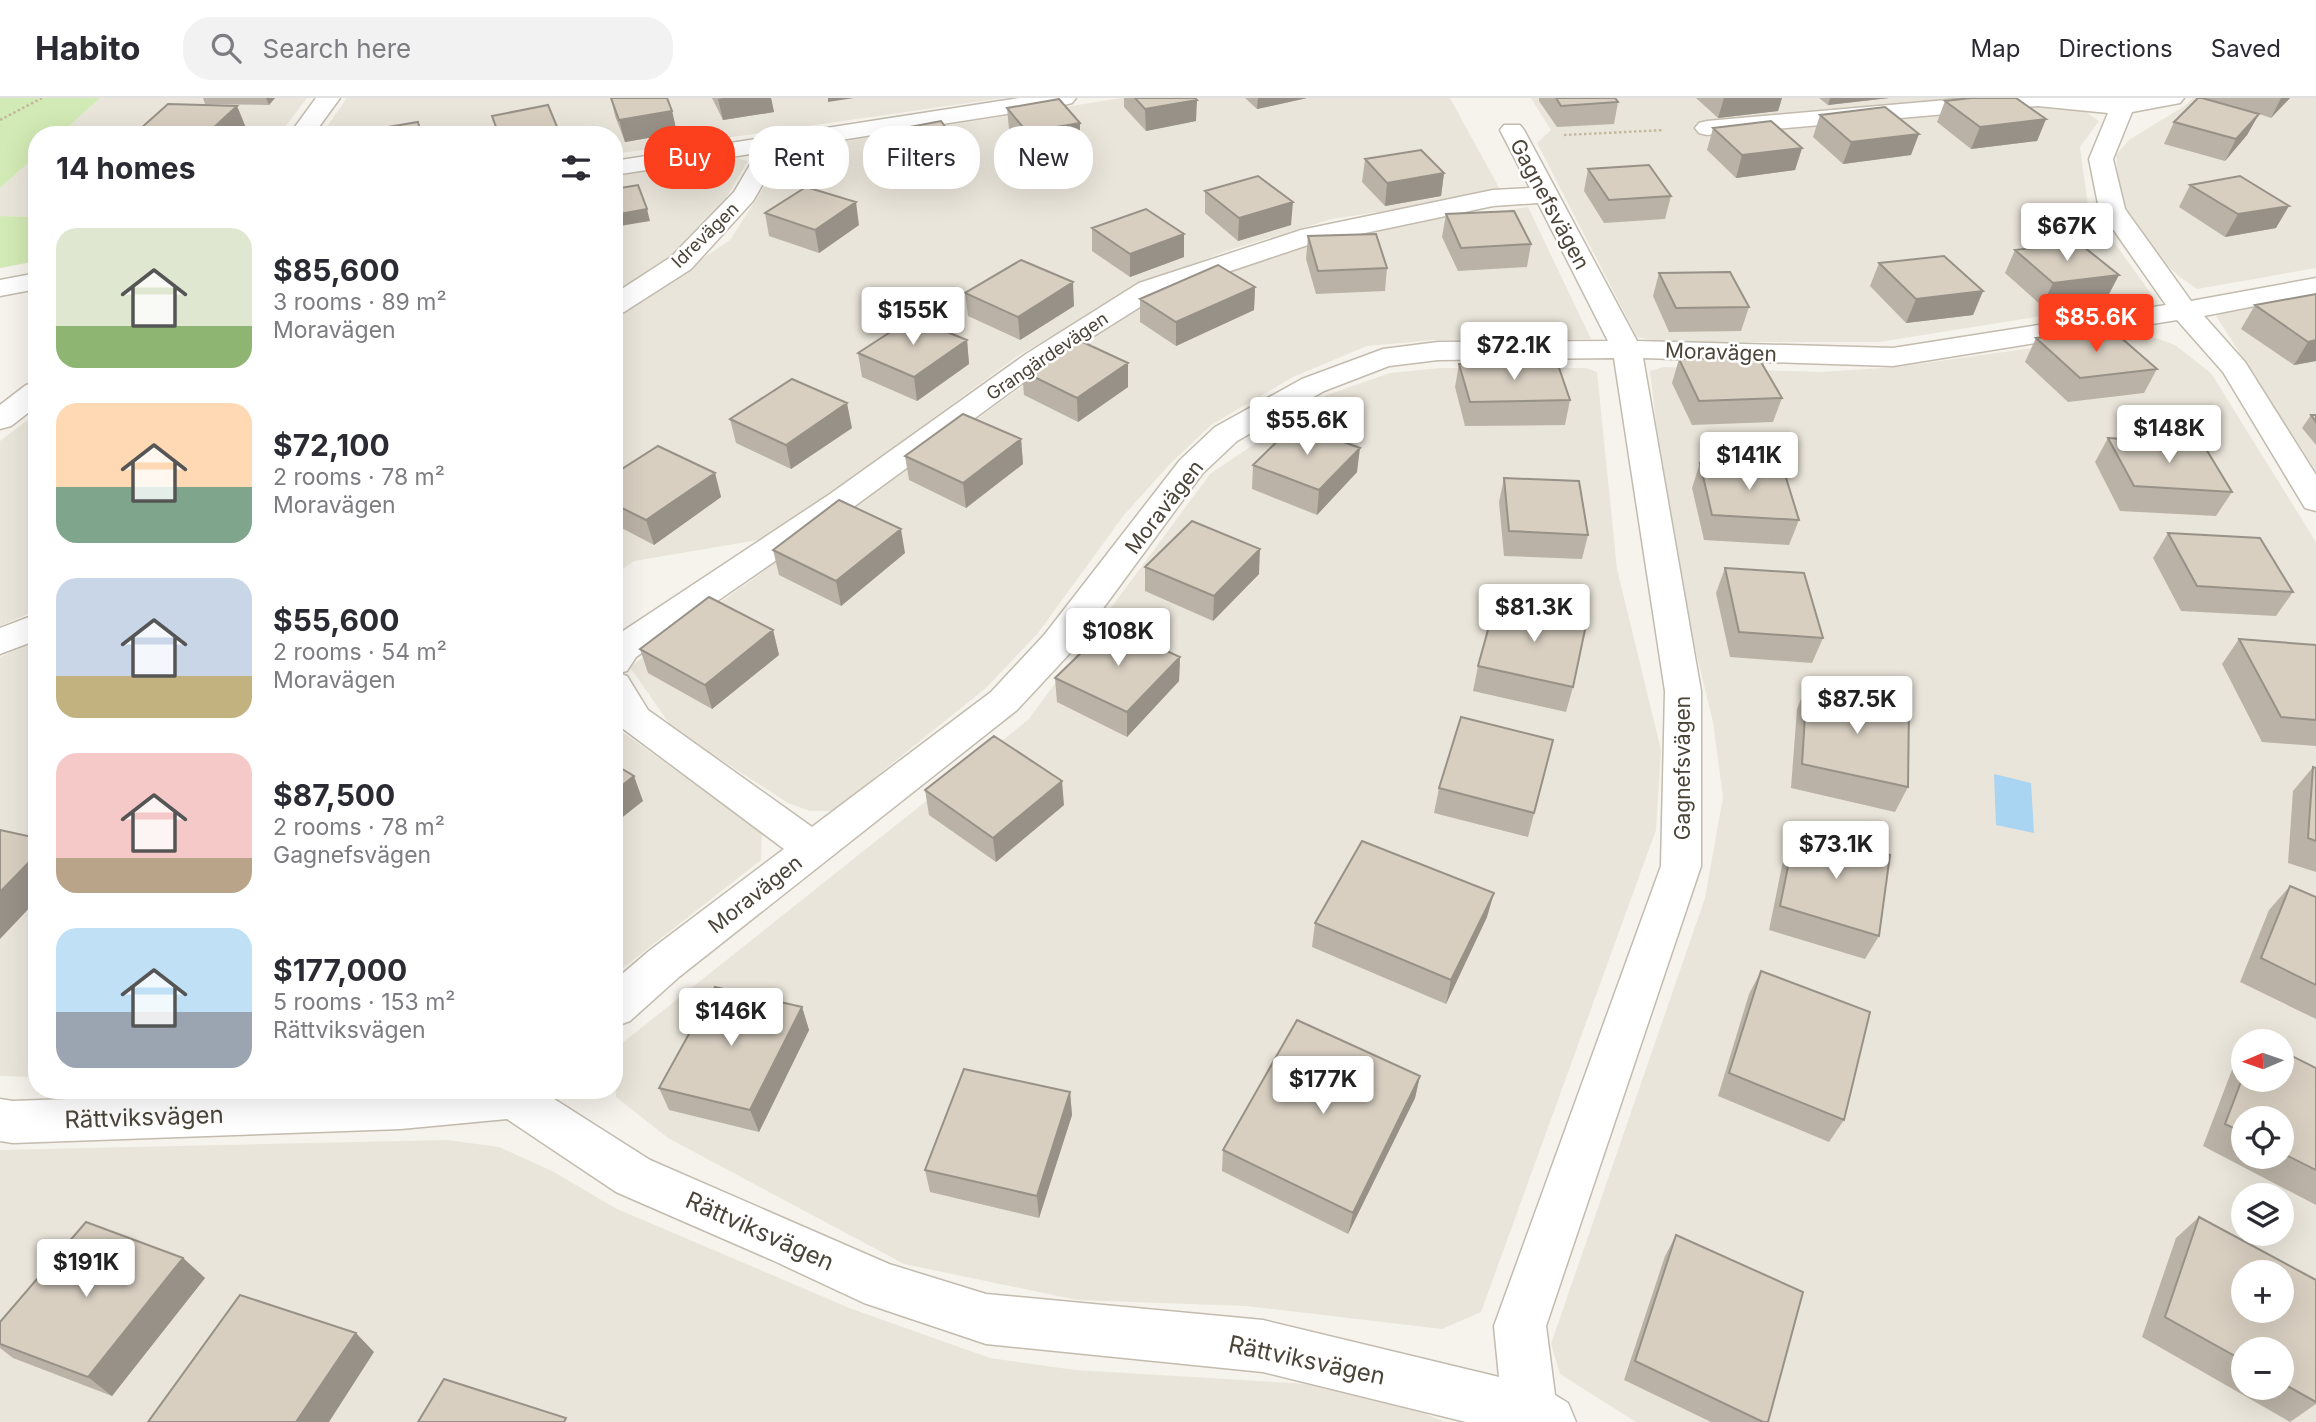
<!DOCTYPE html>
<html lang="en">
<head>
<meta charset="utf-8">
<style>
  body { margin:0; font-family:Inter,sans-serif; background:#f2f2f3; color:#2b2b33; height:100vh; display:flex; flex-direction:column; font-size:26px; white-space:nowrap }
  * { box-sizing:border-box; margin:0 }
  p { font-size:23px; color:#7c7c81 }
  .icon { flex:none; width:38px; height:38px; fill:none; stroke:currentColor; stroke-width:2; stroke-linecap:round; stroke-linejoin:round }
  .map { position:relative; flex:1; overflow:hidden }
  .sheet { position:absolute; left:28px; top:28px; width:595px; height:973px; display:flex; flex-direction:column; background:#fff; border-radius:28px; box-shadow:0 7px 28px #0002 }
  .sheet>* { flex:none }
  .banner { position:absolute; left:644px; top:28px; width:665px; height:63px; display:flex; gap:14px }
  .needle { width:46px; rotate:268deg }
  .controls { position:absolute; left:2231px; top:931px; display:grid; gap:14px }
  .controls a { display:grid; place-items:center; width:63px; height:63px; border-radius:50%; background:#fff; box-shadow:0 7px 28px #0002; font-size:35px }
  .price { position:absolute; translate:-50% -60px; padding:0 16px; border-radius:7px; background:#fff; color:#222; font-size:23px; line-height:46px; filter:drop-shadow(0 2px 4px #0008) }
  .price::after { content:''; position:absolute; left:50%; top:42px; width:21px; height:16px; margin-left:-10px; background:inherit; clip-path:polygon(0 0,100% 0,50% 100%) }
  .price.on { background:#fc3f1d; color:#fff }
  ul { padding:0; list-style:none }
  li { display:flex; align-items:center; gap:21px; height:175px; padding:0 28px }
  li span { display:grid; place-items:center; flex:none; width:196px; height:140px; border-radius:21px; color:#555 }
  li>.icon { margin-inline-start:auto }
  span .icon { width:84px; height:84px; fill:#fffc; stroke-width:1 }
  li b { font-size:30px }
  h2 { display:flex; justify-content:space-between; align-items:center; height:84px; padding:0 28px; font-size:30px }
  .pill { padding:0 24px; border-radius:28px; background:#fff; box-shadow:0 7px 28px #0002; font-size:24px; line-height:63px }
  .pill.on { background:#fc3f1d; color:#fff }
  header { display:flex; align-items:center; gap:42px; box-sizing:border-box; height:98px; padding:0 35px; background:#fff; border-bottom:2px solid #e1e1e2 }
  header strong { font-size:33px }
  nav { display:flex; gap:38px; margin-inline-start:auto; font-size:24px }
  .search { width:490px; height:63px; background:#f2f2f3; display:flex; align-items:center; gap:18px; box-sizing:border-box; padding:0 24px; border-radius:28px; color:#7c7c81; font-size:26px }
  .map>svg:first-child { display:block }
  .residential { fill:#eae5da; fill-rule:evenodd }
  .green { fill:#d2eab5 }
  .water { fill:#a9d4f2 }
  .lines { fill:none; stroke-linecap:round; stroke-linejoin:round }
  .minor-casing { stroke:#c2bbae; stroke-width:3 }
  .path { stroke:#c4b79f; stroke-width:2.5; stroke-dasharray:2.5 2.5; stroke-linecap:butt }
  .minor { fill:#fff; fill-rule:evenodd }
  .wall { fill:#bab2a6; fill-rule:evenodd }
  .shaded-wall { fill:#979187 }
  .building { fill:#d8cfc1; stroke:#979187; stroke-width:2; fill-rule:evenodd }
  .labels { text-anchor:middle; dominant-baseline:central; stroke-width:5; stroke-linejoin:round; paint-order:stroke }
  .far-street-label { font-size:18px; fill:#4b4439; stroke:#fff }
  .street-label { font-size:21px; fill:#4b4439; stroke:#fff }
  .near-street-label { font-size:24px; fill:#4b4439; stroke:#fff }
</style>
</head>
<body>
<header>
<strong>Habito</strong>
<div class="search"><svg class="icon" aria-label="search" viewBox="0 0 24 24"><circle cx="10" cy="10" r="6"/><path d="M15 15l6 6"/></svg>Search here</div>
<nav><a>Map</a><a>Directions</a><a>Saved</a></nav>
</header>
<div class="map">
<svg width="2316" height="1324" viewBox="0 0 2316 1324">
  <rect width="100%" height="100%" fill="#f6f3ec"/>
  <!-- residential -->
  <path class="residential" d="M100,0H307L279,37H59Z
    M347,0H1003L614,56V37H321Z
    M1122,0H1450L1502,95L1332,121L1226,153L1143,187L1019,257L770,440L634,463L614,477V220L730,142L788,52Z
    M1531,0H1980L1695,25L1706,39L2044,7L2080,10L2099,23L2080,49L2088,108L2154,200L1879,244H1663L1637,239L1537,45L1551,32Z
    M2193,0H2316V170L2197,191L2180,179L2143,146L2122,113L2116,57L2129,42L2186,7Z
    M37,57V119L0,118V90Z
    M731,59L748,63L726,100L671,163L614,198V77Z
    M1528,109L1591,241L1434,242L1367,248L1293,279L1211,327L1168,368L1124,417L1038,535L986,590L833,713H810L788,705L673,631L630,569L1140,204L1272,156L1394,126Z
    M2316,197V374L2216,218L2232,212Z
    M2124,237L2153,239L2175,247L2211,275L2316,444V1324H1636L1560,1276L1551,1246L1705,800L1723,699L1713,624L1671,452L1650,273L1664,269L1821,274L1896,269ZM2244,943H2282V982H2244ZM2244,1020H2282V1059H2244ZM2244,1097H2282V1136H2244ZM2244,1174H2282V1213H2244ZM2244,1251H2282V1290H2244Z
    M1440,270H1586L1597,274L1617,471L1661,652L1656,732L1481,1214L1442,1231L1246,1208L1077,1202L904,1166L668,1040L616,999L614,960L621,946L1028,622L1210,376L1327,297L1390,275Z
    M37,315V512L0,528V343Z
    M37,543V979L0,978V559Z
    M614,625L618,631L762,733L761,762L614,877Z
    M447,1042L499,1049L552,1073L617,1111L852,1211L990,1260L1075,1272L1308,1286L1399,1305L1445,1324H0V1052Z"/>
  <!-- green -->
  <path class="green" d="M0,0H100L59,37H37V57L0,90Z
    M0,118L37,119V163L0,170Z"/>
  <!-- water -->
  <path class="water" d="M1994,676L2031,685L2034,735L1996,727Z"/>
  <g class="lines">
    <!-- minor casing -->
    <g class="minor-casing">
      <path id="minor" d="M316,0H340L313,37H289Z
        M1019,0H1076L1072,5L1064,7L783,51L753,103L691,171L624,214L614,216V196L671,159L734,94L757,55L614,77V63Z
        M1970,0H2184L2180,5L2132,14L2113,61L2125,111L2191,203L2316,180V196L2204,218L2245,264L2316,377V413L2305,410L2223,274L2177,222L1893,268L1643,260L1701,593V768L1546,1228L1555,1297L1568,1305L1576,1324H1466L1263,1274L986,1246L864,1205L772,1162L616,1094L507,1021L401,1031L13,1045L0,1043V1001L13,1003L320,992H540L650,1062L889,1166L986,1196L1263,1222L1499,1279L1494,1228L1661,768L1665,593L1614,260L1438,262L1389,268L1324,293L1237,343L1202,376L1071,554L1017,612L679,879L630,923L614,929V883L649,853L784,751L622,630L614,618V539L830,396L1026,256L1139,185L1301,132L1493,92L1530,90L1500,32L1504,27H1520L1524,32L1637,243L1893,250L2166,207L2099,111L2089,61L2108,15L2038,8L1707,37L1699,35L1695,30L1699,25L1707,23ZM1538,105L1608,243L1438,244L1383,251L1302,281L1215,329L1180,362L1045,536L991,594L812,729L648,612L627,578L618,575L627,573L636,559L852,410L1046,268L1159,197L1308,147L1493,108Z
        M37,175V191L0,198V182Z
        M37,284V308L11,328L0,331V307L26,287Z
        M37,516V542L0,556V530Z"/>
    </g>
    <!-- path -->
    <path class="path" d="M0,22L42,0
      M1564,37L1664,32"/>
    <!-- minor -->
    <use href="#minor" class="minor"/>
  </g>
  <!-- wall -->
  <path class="wall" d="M203,0H275L269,7L205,6Z
    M611,0L672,13L677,35L625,44L615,18Z
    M712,0H771L774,14L723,22Z
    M1124,0H1195L1196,23L1146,33L1124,9Z
    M1245,0H1307L1257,11Z
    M1539,0H1615L1618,4L1614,26L1557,29L1539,3Z
    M1696,0H1782L1778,13L1718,20Z
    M1819,0H1889L1828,7Z
    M2205,0H2290L2271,20L2259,16L2247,37L2225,63L2164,46L2174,24Z
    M1945,3L2046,21L2037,43L1971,51L1937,24Z
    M237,8L246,30L239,37H143L140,31Z
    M1007,10L1080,47L1028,56L1009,31Z
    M1820,17L1911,57L1843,66L1813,39Z
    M1713,30L1802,50L1795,72L1736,80L1707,52Z
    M889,33L959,48L961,70L909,80L892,55Z
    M1365,61L1444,75L1441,98L1385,108L1362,84Z
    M1588,71L1671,98L1665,121L1604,125L1584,93Z
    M2190,87L2276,130L2225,139L2179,109Z
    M1205,93L1291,127L1238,143L1205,115Z
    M765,115L859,127L819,155L769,138Z
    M1446,116L1531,146L1527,169L1458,173L1442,139Z
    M1092,130L1184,159L1130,179L1092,153Z
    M1308,138L1387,170L1385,193L1316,196L1306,161Z
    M2015,152L2107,200L2042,208L2005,175Z
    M1879,165L1983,193L1973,217L1906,225L1870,188Z
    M1659,175L1749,209L1741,233L1669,234L1653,198Z
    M1255,189L1254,212L1176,248L1140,224V201Z
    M965,195L1074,208L1020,242L968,218Z
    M2316,196V263L2294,267L2241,231L2255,207Z
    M2036,240L2157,271L2144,295L2068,304L2025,264Z
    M967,242L969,266L917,303L862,279L858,255Z
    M1679,261L1782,300L1773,324L1692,327L1672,285Z
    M1128,265V289L1078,324L1024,297L1022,273Z
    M1459,266L1570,302L1565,327L1465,328L1455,289Z
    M2311,317H2316V347L2302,330Z
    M730,321L852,330L791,371L736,345Z
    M2108,340L2232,394L2216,418L2120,413L2095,364Z
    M1021,341L1023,366L966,410L909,382L905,358Z
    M1700,365L1799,422L1789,447L1704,442L1692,390Z
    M1253,367L1357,374L1317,417L1252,391Z
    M715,375L721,399L654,447L614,426V376Z
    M1504,380L1588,437L1582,461L1504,458L1499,404Z
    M2168,435L2293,494L2276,518L2181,513L2153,460Z
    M773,452L905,455L841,508L779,477Z
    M1145,469L1259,476L1213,523L1145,493Z
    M1725,470L1823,540L1812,565L1730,559L1716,495Z
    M773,532L779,557L712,611L648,575L640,551Z
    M2239,541L2316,547V648L2262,644L2222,566Z
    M1180,559L1179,583L1127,639L1057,604L1055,580Z
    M1478,568L1573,589L1566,614L1473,593Z
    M1807,586L1908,689L1895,714L1791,690L1797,611Z
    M1553,642L1528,739L1434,715L1439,690Z
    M2313,669L2316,670V774L2288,765L2293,693Z
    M925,692L1064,707L996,764L929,717Z
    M1796,729L1879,838L1865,861L1769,832L1785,753Z
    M2290,788L2316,799V921L2240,884L2269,812Z
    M1487,819L1446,906L1312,849L1315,825Z
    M1761,873L1844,1022L1829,1044L1718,998L1749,896Z
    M802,909L809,932L759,1034L669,1012L659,990Z
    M2244,954V982L2316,970V1107L2203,1048L2235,964ZM2244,1020H2282V1059H2244Z
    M1420,978L1415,1000L1348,1136L1222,1073L1223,1052Z
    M1070,994L1072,1017L1039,1120L930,1094L925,1072Z
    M2199,1119L2316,1182V1306L2290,1324L2142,1239L2176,1140ZM2244,1251H2282V1290H2244Z
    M1676,1137L1768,1324H1711L1624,1282L1665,1158Z
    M183,1160L205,1180L112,1298L13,1260L0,1250V1224Z"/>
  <!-- shaded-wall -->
  <path class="shaded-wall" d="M266,0H275L269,7Z
    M723,0H771L774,14L723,22L718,1Z
    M828,0H854L828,4Z
    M1258,0H1307L1257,11Z
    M1724,0H1782L1778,13L1718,20Z
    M1830,0H1889L1828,7Z
    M2281,0H2290L2271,20Z
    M1197,2L1196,23L1146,33L1145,11Z
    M237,8L246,30L239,37H212L210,33Z
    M672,13L677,35L625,44L619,22Z
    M2259,16L2247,37L2225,63L2236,41Z
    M2046,21L2037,43L1971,51L1980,29Z
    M1080,25V47L1028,56L1027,34Z
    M558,31L560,37H529Z
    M1919,36L1911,57L1843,66L1851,44Z
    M959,48L961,70L909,80L906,58Z
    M1802,50L1795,72L1736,80L1742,57Z
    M1444,75L1441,98L1385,108L1387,85Z
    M856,104L859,127L819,155L815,132Z
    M1293,104L1291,127L1238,143L1239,120Z
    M2289,108L2276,130L2225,139L2238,116Z
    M647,111L650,123L614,129V117Z
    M1184,136V159L1130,179V156Z
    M2119,177L2107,200L2042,208L2053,185Z
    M1073,184L1074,208L1020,242L1018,219Z
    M1255,189L1254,212L1176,248V224Z
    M1983,193L1973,217L1906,225L1916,201Z
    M967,242L969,266L917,303L914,279Z
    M2316,242V263L2294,267L2308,244Z
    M1128,265V289L1078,324L1077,300Z
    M847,305L852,330L791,371L786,347Z
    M1021,341L1023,366L966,410L963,385Z
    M1360,350L1357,374L1317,417L1319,392Z
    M715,375L721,399L654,447L646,422Z
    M901,431L905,455L841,508L836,483Z
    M1260,451L1259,476L1213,523L1214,498Z
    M773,532L779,557L712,611L705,587Z
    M1180,559L1179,583L1127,639V614Z
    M634,678L643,703L614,726V694Z
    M1062,683L1064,707L996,764L993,740Z
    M37,756V802L0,841V794Z
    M1494,795L1487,819L1446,906L1451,882Z
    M802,909L809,932L759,1034L750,1012Z
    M1420,978L1415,1000L1348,1136L1353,1115Z
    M1070,994L1072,1017L1039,1120L1037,1098Z
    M183,1160L205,1180L112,1298L88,1279Z
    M356,1235L374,1254L329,1324H296Z"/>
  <!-- building -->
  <path class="building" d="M611,0H667L672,13L619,22Z
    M1135,0H1195L1197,2L1145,11Z
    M1556,0H1615L1618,4L1561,8Z
    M1971,0H2016L2046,21L1980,29L1945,3Z
    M2198,0H2202L2259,16L2236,41L2174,24Z
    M1059,1L1080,25L1027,34L1007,10Z
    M168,6L237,8L210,33L140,31Z
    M548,7L558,31L529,37H499L492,18Z
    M1885,9L1919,36L1851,44L1820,17Z
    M941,23L959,48L906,58L889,33Z
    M1771,23L1802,50L1742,57L1713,30Z
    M418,24L421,37H341Z
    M1421,52L1444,75L1387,85L1365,61Z
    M1649,67L1671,98L1609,102L1588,71Z
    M1258,78L1293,104L1239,120L1205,93Z
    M2240,78L2289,108L2238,116L2190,87Z
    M638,87L647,111L614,117V91Z
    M806,89L856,104L815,132L765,115Z
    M1146,111L1184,136L1130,156L1092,130Z
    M1514,113L1531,146L1461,150L1446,116Z
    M1376,136L1387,170L1318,173L1308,138Z
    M2079,145L2119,177L2053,185L2015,152Z
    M1944,158L1983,193L1916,201L1879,165Z
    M1021,162L1073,184L1018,219L965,195Z
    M1218,167L1255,189L1176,224L1140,201Z
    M1730,174L1749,209L1676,210L1659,175Z
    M2316,196V242L2308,244L2255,207Z
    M912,220L967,242L914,279L858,255Z
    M2111,231L2157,271L2080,280L2036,240Z
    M1074,240L1128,265L1077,300L1022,273Z
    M1758,259L1782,300L1699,303L1679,261Z
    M1557,264L1570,302L1470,304L1459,266Z
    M792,281L847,305L786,347L730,321Z
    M963,316L1021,341L963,385L905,358Z
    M2311,317H2316V324Z
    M1295,326L1360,350L1319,392L1253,367Z
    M2108,340L2203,346L2232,394L2134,388Z
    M658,348L715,375L646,422L614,406V376Z
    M1700,365L1783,370L1799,422L1712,417Z
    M1504,380L1579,383L1588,437L1509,433Z
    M839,402L901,431L836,483L773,452Z
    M1192,423L1260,451L1214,498L1145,469Z
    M2168,435L2260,440L2293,494L2197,488Z
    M1725,470L1804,475L1823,540L1739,534Z
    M709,499L773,532L705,587L640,551Z
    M1496,503L1587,522L1573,589L1478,568Z
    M1110,527L1180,559L1127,614L1055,580Z
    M2239,541L2316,547V622L2281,619Z
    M1807,586L1909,608L1908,689L1802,666Z
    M1461,619L1553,642L1534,715L1439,690Z
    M994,638L1062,683L993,740L925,692Z
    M614,666L634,678L614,694Z
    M2313,669L2316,670V743L2308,740Z
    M1796,729L1890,757L1879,838L1780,808Z
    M0,732L37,740V756L0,794Z
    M1362,743L1494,795L1451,882L1315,825Z
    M2290,788L2316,799V887L2261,860Z
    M1761,873L1870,914L1844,1022L1729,975Z
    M715,889L802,909L750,1012L659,990Z
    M1297,922L1420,978L1353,1115L1223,1052Z
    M2282,953L2316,970V1072L2282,1055V1020H2244V1035L2225,1026L2244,976V982H2282Z
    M964,971L1070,994L1037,1098L925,1072Z
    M2199,1119L2316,1182V1304L2282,1285V1251H2244V1263L2165,1219ZM2244,1174H2282V1213H2244Z
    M86,1124L183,1160L88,1279L0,1246V1224Z
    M1676,1137L1803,1194L1768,1324H1763L1635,1263Z
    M240,1197L356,1235L296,1324H148Z
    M444,1281L566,1320L564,1324H418Z"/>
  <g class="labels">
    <!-- far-street labels -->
    <g class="far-street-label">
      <text transform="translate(705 137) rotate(-44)">Idrevägen</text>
      <text transform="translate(1047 258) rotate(-34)">Grangärdevägen</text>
    </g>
    <!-- street labels -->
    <g class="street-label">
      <text transform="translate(1550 106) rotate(62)">Gagnefsvägen</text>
      <text transform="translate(1721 254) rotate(2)">Moravägen</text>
      <text transform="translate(1164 409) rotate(-52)">Moravägen</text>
      <text transform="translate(1682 670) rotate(-90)">Gagnefsvägen</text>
      <text transform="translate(755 796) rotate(-38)">Moravägen</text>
    </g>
    <!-- near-street labels -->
    <g class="near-street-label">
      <text transform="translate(144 1019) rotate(-2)">Rättviksvägen</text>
      <text transform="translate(760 1133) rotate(24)">Rättviksvägen</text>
      <text transform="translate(1307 1262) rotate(12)">Rättviksvägen</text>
    </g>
  </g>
</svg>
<div class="controls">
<a><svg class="needle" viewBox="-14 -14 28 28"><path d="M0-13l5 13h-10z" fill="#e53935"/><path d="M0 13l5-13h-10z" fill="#7c7c81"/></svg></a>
<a><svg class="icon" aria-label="locate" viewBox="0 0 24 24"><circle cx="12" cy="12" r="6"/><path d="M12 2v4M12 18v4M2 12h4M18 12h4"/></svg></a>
<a><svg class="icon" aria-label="layers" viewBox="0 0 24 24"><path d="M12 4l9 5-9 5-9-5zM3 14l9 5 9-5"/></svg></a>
<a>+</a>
<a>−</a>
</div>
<b class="price" style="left:2067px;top:165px">$67K</b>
<b class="price" style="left:913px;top:249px">$155K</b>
<b class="price on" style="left:2096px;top:256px">$85.6K</b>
<b class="price" style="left:1514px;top:284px">$72.1K</b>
<b class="price" style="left:1307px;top:359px">$55.6K</b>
<b class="price" style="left:2169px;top:367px">$148K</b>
<b class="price" style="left:1749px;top:394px">$141K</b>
<b class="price" style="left:1534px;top:546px">$81.3K</b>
<b class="price" style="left:1118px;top:570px">$108K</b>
<b class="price" style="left:1857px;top:638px">$87.5K</b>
<b class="price" style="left:1836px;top:783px">$73.1K</b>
<b class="price" style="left:731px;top:950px">$146K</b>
<b class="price" style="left:1323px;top:1018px">$177K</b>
<b class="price" style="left:86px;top:1201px">$191K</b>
<div class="banner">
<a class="pill on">Buy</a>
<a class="pill">Rent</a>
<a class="pill">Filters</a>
<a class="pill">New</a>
</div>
<section class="sheet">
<h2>14 homes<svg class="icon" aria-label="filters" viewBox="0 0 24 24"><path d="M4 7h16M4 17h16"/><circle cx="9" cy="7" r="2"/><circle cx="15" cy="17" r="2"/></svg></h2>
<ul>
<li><span style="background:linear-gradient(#dfe7d0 70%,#8fb573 0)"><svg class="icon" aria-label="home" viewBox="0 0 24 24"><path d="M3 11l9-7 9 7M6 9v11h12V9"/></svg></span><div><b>$85,600</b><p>3 rooms · 89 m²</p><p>Moravägen</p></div></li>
<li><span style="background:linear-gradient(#ffd9b3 60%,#7fa58c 0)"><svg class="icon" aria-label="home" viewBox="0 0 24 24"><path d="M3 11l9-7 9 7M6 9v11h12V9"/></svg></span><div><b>$72,100</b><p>2 rooms · 78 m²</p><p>Moravägen</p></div></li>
<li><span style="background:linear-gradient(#c9d6e8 70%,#c2b280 0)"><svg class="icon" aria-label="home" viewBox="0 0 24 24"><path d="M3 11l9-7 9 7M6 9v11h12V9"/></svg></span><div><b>$55,600</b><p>2 rooms · 54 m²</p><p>Moravägen</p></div></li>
<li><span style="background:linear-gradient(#f6c9c9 75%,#b9a48a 0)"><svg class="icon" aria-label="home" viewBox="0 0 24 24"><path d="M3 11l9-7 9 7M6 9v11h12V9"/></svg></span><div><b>$87,500</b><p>2 rooms · 78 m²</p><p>Gagnefsvägen</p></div></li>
<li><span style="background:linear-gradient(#bfe0f5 60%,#9aa5b1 0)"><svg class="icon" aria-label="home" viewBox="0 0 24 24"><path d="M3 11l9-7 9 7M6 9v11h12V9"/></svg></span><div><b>$177,000</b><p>5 rooms · 153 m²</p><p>Rättviksvägen</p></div></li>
</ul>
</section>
</div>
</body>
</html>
